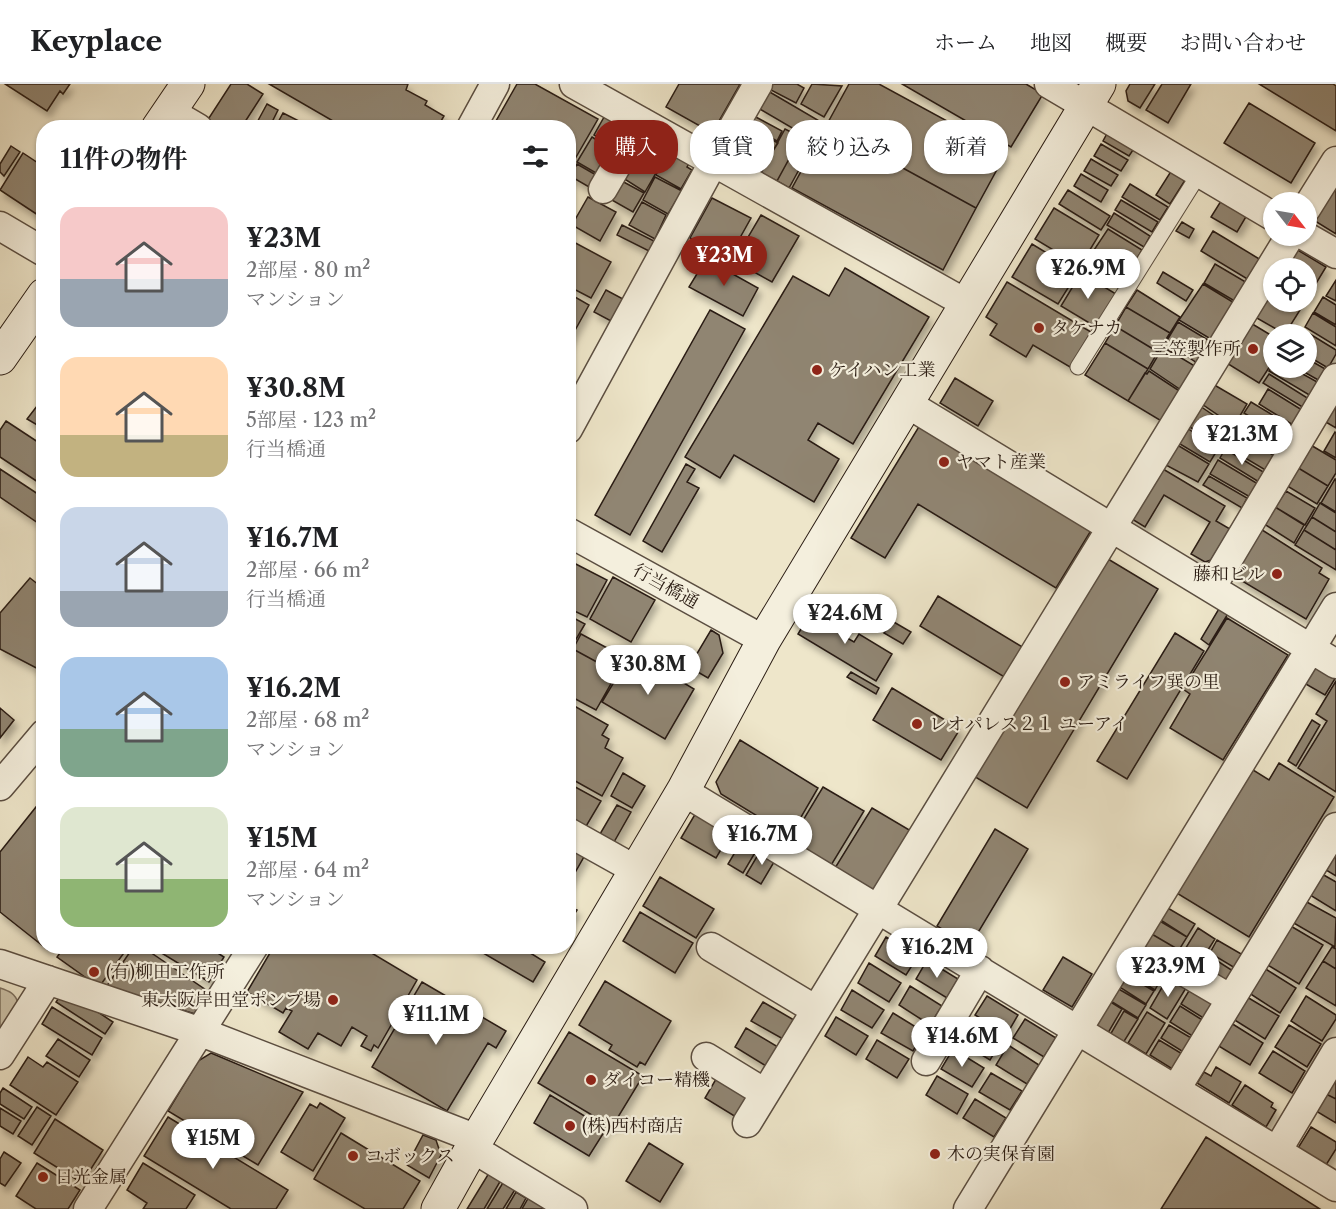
<!DOCTYPE html>
<html lang="ja">
<head>
<meta charset="utf-8">
<style>
  body { margin:0; font-family:"Libre Caslon Text","Noto Serif JP",serif; background:#f6f6f6; color:#202124; height:100vh; display:flex; flex-direction:column; font-size:22px; white-space:nowrap }
  * { box-sizing:border-box; margin:0 }
  p { font-size:20px; color:#757577 }
  .icon { flex:none; width:33px; height:33px; fill:none; stroke:currentColor; stroke-width:2; stroke-linecap:round; stroke-linejoin:round }
  .map { position:relative; flex:1; overflow:hidden }
  .side { position:absolute; left:36px; top:36px; width:540px; height:834px; display:flex; flex-direction:column; background:#fff; border-radius:24px; box-shadow:0 2px 4px #0004 }
  .side>* { flex:none }
  .banner { position:absolute; left:594px; top:36px; width:570px; height:54px; display:flex; gap:12px }
  .needle { width:39px; rotate:121deg }
  .fabs { position:absolute; left:1263px; top:108px; display:grid; gap:12px }
  .fabs a { display:grid; place-items:center; width:54px; height:54px; border-radius:50%; background:#fff; box-shadow:0 2px 4px #0004; font-size:30px }
  .price { position:absolute; translate:-50% -51px; padding:0 14px; border-radius:21px; background:#fff; color:#222; font-size:20px; line-height:39px; filter:drop-shadow(0 2px 3px #0008) }
  .price::after { content:''; position:absolute; left:50%; top:36px; width:18px; height:14px; margin-left:-9px; background:inherit; clip-path:polygon(0 0,100% 0,50% 100%) }
  .price.selected { background:#8f2418; color:#fff }
  ul { padding:0; list-style:none }
  li { display:flex; align-items:center; gap:18px; height:150px; padding:0 24px }
  li span { display:grid; place-items:center; flex:none; width:168px; height:120px; border-radius:18px; color:#555 }
  li>.icon { margin-inline-start:auto }
  span .icon { width:72px; height:72px; fill:#fffc; stroke-width:1 }
  li b { font-size:26px }
  h2 { display:flex; justify-content:space-between; align-items:center; height:72px; padding:0 24px; font-size:26px }
  .chip { padding:0 21px; border-radius:24px; background:#fff; box-shadow:0 2px 4px #0004; font-size:21px; line-height:54px }
  .chip.selected { background:#8f2418; color:#fff }
  header { display:flex; align-items:center; gap:36px; box-sizing:border-box; height:84px; padding:0 30px; background:#fff; border-bottom:2px solid #e0e0e0 }
  header strong { font-size:28px }
  nav { display:flex; gap:33px; margin-inline-start:auto; font-size:21px }
  .map>svg:first-child { display:block }
  .green { fill:#cdc4ab; stroke:#7c705f; stroke-width:1.5 }
  .building { fill:#908572; stroke:#2a1c13; stroke-width:1.5; filter:url(#shadow) }
  .lines { fill:none; stroke-linecap:round; stroke-linejoin:round }
  .lane-casing { stroke:#5b4e41; stroke-width:17 }
  .street-casing { stroke:#5b4e41; stroke-width:31 }
  .secondary-casing { stroke:#2a1c13; stroke-width:35 }
  .lane { stroke:#f4efdd; stroke-width:15 }
  .street { stroke:#f4efdd; stroke-width:28 }
  .secondary { stroke:#f4efdd; stroke-width:33 }
  .poi-dot { fill:#8f2418; stroke:#f4efdd; stroke-width:2 }
  .labels { text-anchor:middle; dominant-baseline:central; stroke-width:4.5; stroke-linejoin:round; paint-order:stroke }
  .poi-label { font-size:18px; fill:#2a1c13; stroke:#f4efdd; text-anchor:start }
  .street-label { font-size:18px; fill:#2a1c13; stroke:#f4efdd }
</style>
</head>
<body>
<header>
<strong>Keyplace</strong>
<nav><a>ホーム</a><a>地図</a><a>概要</a><a>お問い合わせ</a></nav>
</header>
<div class="map">
<svg width="1336" height="1125" viewBox="0 0 1336 1125">
  <defs>
    <filter id="shadow"><feDropShadow dx="3.5" dy="6" stdDeviation="3" flood-color="#0004"/></filter>
  </defs>
  <rect width="100%" height="100%" fill="#eee6ca"/>
  <filter id="stains"><feTurbulence type="fractalNoise" baseFrequency=".00333" numOctaves="4"/><feColorMatrix values="0 0 0 0 .2 0 0 0 0 .09 0 0 0 0 .02 0 0 0 .5 -.17"/></filter>
  <radialGradient id="worn" r=".72"><stop offset=".6" stop-color="#630" stop-opacity="0"/><stop offset="1" stop-color="#630" stop-opacity=".3"/></radialGradient>
  <!-- green -->
  <path class="green" d="M0,904C9,907 15,909 18,919L0,949Z"/>
  <!-- building -->
  <path class="building" d="M5,0H70L63,10L60,7L47,27Z
    M231,0H247L263,10L241,44H217L207,37Z
    M269,0H408L406,6L427,17L425,21L444,32L437,44H345Z
    M517,0H535L598,35L568,87V44H492Z
    M679,0H740L715,44L707,46L666,23Z
    M772,0H797L804,4L796,19L769,5Z
    M812,0L842,2L824,33L801,20Z
    M849,0H879L1006,69L976,124L826,42Z
    M902,0H1026L1043,10L1011,63Z
    M1130,0H1155L1140,24L1128,17L1126,7Z
    M1162,0H1191L1168,39L1146,26Z
    M1259,0H1333L1336,2V47Z
    M768,7L821,38L811,55L758,24Z
    M1249,19L1315,59L1291,99L1224,59Z
    M267,20L278,26L269,44H254Z
    M608,26L627,38L612,62L594,51Z
    M283,29L299,37L295,44H275Z
    M754,32L782,47L777,57L749,42Z
    M826,42L976,124L943,186L792,104Z
    M748,43L778,59L771,70L742,55Z
    M1110,44L1137,60L1129,72L1103,57Z
    M785,45L801,53L777,97L761,89Z
    M653,50L672,61L658,85L640,73Z
    M592,53L611,65L596,89L577,78Z
    M801,53L813,60L789,104L777,97Z
    M742,55L771,70L761,89L739,76L737,63Z
    M1101,60L1128,76L1121,87L1094,72Z
    M11,62L20,68L4,92L0,88V80Z
    M23,69L44,83V135L0,106Z
    M668,69L689,80L687,83L692,86L681,105L656,91Z
    M635,74L657,87L645,108L623,94Z
    M1091,75L1118,91L1111,102L1084,87Z
    M577,80L603,95L596,107L570,92Z
    M1175,81L1189,90L1170,120L1156,111Z
    M1081,90L1108,106L1101,118L1074,102Z
    M655,93L682,107L668,130L643,116Z
    M620,96L644,109L633,128L610,115Z
    M1130,100L1168,123L1160,136L1122,113Z
    M1334,105L1336,106V150L1315,137Z
    M1068,106L1110,132L1101,146L1059,120Z
    M588,113L616,128L600,157L572,141Z
    M712,114L751,134L728,175L690,154Z
    M1121,116L1158,138L1152,148L1115,126Z
    M1221,117L1247,131L1237,148L1211,133Z
    M642,118L666,131L655,155L629,141Z
    M1054,124L1099,151L1080,182L1035,155Z
    M1114,129L1150,152L1144,163L1107,141Z
    M761,131L799,152L772,198L734,177Z
    M1182,138L1194,145L1189,154L1176,147Z
    M622,141L654,157L649,167L617,151Z
    M1108,145L1142,166L1129,188L1094,166Z
    M1213,147L1261,176L1249,196L1201,167Z
    M568,155L611,178L591,214L568,202Z
    M1032,160L1078,188L1058,220L1012,193Z
    M1296,165L1326,183L1306,216V184H1284Z
    M706,175L758,204L743,232L689,203Z
    M1215,180L1249,200L1238,219L1204,199Z
    M845,184L929,233L853,360L818,339L808,356L839,375L814,418L734,371L720,394L685,373L793,192L829,212Z
    M1163,188L1193,206L1186,217L1157,199Z
    M1081,189L1116,210L1096,243L1061,222Z
    M1336,196V217L1326,212Z
    M1007,198L1091,248L1070,283L1033,261L1026,273L990,251L997,240L986,233Z
    M1203,200L1236,220L1214,257L1179,236Z
    M1274,203V218H1305L1285,250L1255,233Z
    M606,206L623,215L611,237L594,228Z
    M1137,206L1180,233L1170,249L1126,223Z
    M568,209L589,221L568,259Z
    M1323,213L1336,221V241L1314,228Z
    M1126,223L1170,249L1158,268L1115,242Z
    M710,226L745,245L630,451L595,431Z
    M1313,229L1336,243V262L1305,243Z
    M1178,238L1213,259L1200,281L1166,258Z
    M1249,238L1274,253V276L1259,299L1225,278Z
    M1115,242L1158,268L1148,285L1105,259Z
    M1305,247L1336,266V270L1328,284L1306,271V250H1303Z
    M1105,259L1148,285L1128,317L1085,291Z
    M1163,263L1198,284L1184,308L1150,285Z
    M1306,274L1327,286L1320,297L1297,284H1306Z
    M1274,280V284H1292L1319,299L1311,312L1269,287Z
    M1149,287L1181,308L1163,338L1128,317L1145,289L1147,290Z
    M1269,290L1309,315L1304,324L1263,299Z
    M955,294L993,317L978,342L940,319Z
    M1211,299L1247,320L1234,342L1199,318Z
    M1268,305L1302,326L1293,341L1259,320Z
    M44,313V345L27,335Z
    M1251,318L1289,341L1282,353L1244,329Z
    M1197,320L1232,344L1221,363L1185,340Z
    M1336,322V344L1324,337Z
    M1243,332L1284,356L1276,371L1234,346Z
    M923,336L1095,440L1056,504L918,420L885,474L851,454Z
    M6,337L44,362V402L0,373V346Z
    M1184,342L1218,365L1210,378L1175,357Z
    M1233,348L1275,372L1267,387L1225,362Z
    M1335,348L1336,349V374L1324,367Z
    M1174,359L1209,380L1198,398L1162,379Z
    M1309,360L1336,376V389L1328,402L1295,382Z
    M1225,365L1265,389L1259,398L1220,374Z
    M1218,376L1258,400L1250,413L1210,390Z
    M686,380L695,385L687,398L699,404L662,468L643,457Z
    M1158,382L1225,422L1216,437L1230,445L1211,476L1205,478L1191,470L1210,438L1164,411L1145,443L1127,432Z
    M1295,382L1328,402L1317,420L1284,400Z
    M0,385L44,414V443L0,413Z
    M1209,392L1247,414L1242,424L1203,401Z
    M1335,395H1336V428L1321,419Z
    M1286,407L1315,424L1305,441L1275,423Z
    M1320,419L1336,429V448L1312,433Z
    M1272,421L1304,441L1294,459L1261,438Z
    M1312,433L1336,448V466L1304,446Z
    M1259,444L1322,484L1319,489L1329,495L1306,535L1232,491Z
    M1304,446L1336,466V486L1295,461Z
    M1103,472L1158,505L1027,724L972,691Z
    M568,476L607,496L587,533L568,524Z
    M613,493L655,516L631,558L590,535Z
    M30,494L44,505V588L0,565V529Z
    M938,512L1024,564L1006,594L920,542Z
    M1220,523L1229,528L1209,561L1201,555Z
    M813,525L846,545L842,551L854,558L859,550L892,570L876,597L798,550Z
    M568,531L585,540L568,569Z
    M1227,534L1288,571L1223,676L1170,644L1190,610L1183,605Z
    M892,537L911,548L903,560L884,549Z
    M711,546L719,551L723,569L708,594L689,583Z
    M1175,549L1204,567L1127,695L1097,677Z
    M581,550L626,574L617,589L573,565Z
    M573,565L617,589L596,626L568,611V573Z
    M632,568L694,605L665,655L602,618Z
    M1314,583L1336,593L1325,611L1304,599Z
    M851,588L879,604L876,610L847,593Z
    M1336,597V708L1298,684L1327,637L1316,630Z
    M892,604L960,645L941,676L873,636Z
    M569,619L608,641L602,651L609,655L605,664L623,674L602,712L568,693Z
    M0,624L14,636L0,654Z
    M1312,636L1320,641L1296,682L1288,677Z
    M740,656L818,704L790,752L721,710L716,698Z
    M1279,679L1334,713L1249,853L1175,808L1250,684L1269,696Z
    M623,689L645,702L632,724L611,712Z
    M568,699L601,717L585,744L568,735Z
    M823,703L864,727L830,783L790,758Z
    M44,713V862H51L48,866L0,828V768Z
    M617,721L631,728L614,758L600,750Z
    M872,724L911,747L874,808L835,784Z
    M697,727L732,747L716,774L681,754Z
    M995,745L1028,765L970,862L937,842Z
    M744,753L759,762L743,789L728,780Z
    M568,762L585,771L568,801Z
    M762,764L777,773L761,800L746,791Z
    M1336,769V792L1326,786Z
    M1322,790L1336,798V827L1310,811Z
    M660,793L714,825L696,854L643,822Z
    M1305,817L1336,834L1335,863L1292,838Z
    M568,822L577,826L568,840Z
    M1166,823L1195,840L1187,853L1159,835Z
    M640,828L693,859L675,889L623,857Z
    M1158,836L1187,853L1179,866L1150,849Z
    M1289,841L1323,861L1299,900L1266,880Z
    M1198,844L1215,855L1196,885L1179,875Z
    M1150,849L1179,866L1171,879L1142,861Z
    M886,853L918,872L906,891L875,872Z
    M1217,856L1243,871L1235,884L1210,869Z
    M65,862H129L99,903L57,873Z
    M134,862H141L209,908L195,930L106,903Z
    M150,862H207L224,873L209,898Z
    M274,862H360L417,896L378,964L374,961L371,967L361,962L367,952L352,943L341,962L318,949L308,965L279,948L292,927L286,924L283,929L247,908Z
    M471,862H519L545,878L533,898Z
    M1142,863L1170,880L1163,893L1134,875Z
    M1332,863L1336,865V885L1323,877Z
    M1208,871L1233,887L1224,902L1199,887Z
    M1063,873L1092,890L1072,923L1043,906Z
    M927,876L958,895L947,914L916,895Z
    M1134,876L1162,893L1155,906L1126,888Z
    M1323,877L1336,885V922L1306,904Z
    M869,879L901,899L889,918L858,899Z
    M1264,884L1296,904L1280,929L1249,909Z
    M1125,890L1154,907L1146,920L1118,902Z
    M1168,893L1186,904L1167,935L1150,924Z
    M605,897L671,937L645,981L640,978L637,983L609,966L612,961L579,941Z
    M422,898L506,947L496,964L488,959L447,1027L372,983Z
    M910,902L942,922L930,941L899,921Z
    M1117,904L1146,921L1138,934L1109,916Z
    M1190,905L1214,920L1205,935L1181,920Z
    M852,906L884,926L872,944L841,926Z
    M61,911L78,915L113,938L105,950L56,918Z
    M987,912L1018,931L1007,950L975,931Z
    M1306,912L1336,931V935L1322,957L1291,937Z
    M1247,913L1279,932L1265,955L1233,935Z
    M1109,917L1122,925L1108,949L1095,941Z
    M763,918L794,936L783,955L751,937Z
    M1180,922L1204,937L1194,953L1170,938Z
    M52,923L102,954L92,971L42,940Z
    M1124,927L1138,935L1123,959L1110,951Z
    M1147,928L1165,939L1146,970L1128,959Z
    M893,929L924,948L913,967L881,949Z
    M836,933L868,952L856,971L825,952Z
    M1025,935L1056,954L1044,973L1013,954Z
    M970,938L1001,958L990,976L959,957Z
    M1231,939L1263,959L1250,981L1217,961Z
    M1169,941L1193,955L1185,969L1161,954Z
    M1289,941L1321,960L1307,983L1275,963Z
    M746,944L778,963L766,982L735,963Z
    M569,948L643,992L612,1043L538,999Z
    M58,955L90,976L79,993L46,972Z
    M877,956L909,975L897,994L866,975Z
    M1159,956L1184,971L1174,986L1150,971Z
    M1008,961L1039,981L1027,1000L996,981Z
    M953,965L984,984L972,1003L941,985Z
    M1273,967L1305,987L1292,1009L1259,989Z
    M211,969L303,1008L258,1081L168,1027L198,977Z
    M28,973L43,983L47,978L78,998L56,1031L10,1001Z
    M1216,983L1241,998L1229,1019L1197,999L1204,988L1211,992Z
    M991,989L1022,1007L1010,1026L979,1008Z
    M937,992L968,1010L957,1030L926,1011Z
    M1336,993V1015L1326,1010Z
    M716,995L748,1014L736,1033L705,1014Z
    M1245,1001L1273,1019L1271,1023L1276,1026L1266,1043L1232,1021Z
    M3,1004L32,1023L24,1035L0,1020V1009Z
    M1326,1010L1336,1015V1039L1316,1027Z
    M550,1011L606,1045L589,1072L534,1039Z
    M975,1015L1006,1034L994,1053L963,1034Z
    M320,1019L345,1034L313,1087L281,1068L310,1020L317,1024Z
    M37,1023L51,1032L32,1061L18,1052Z
    M0,1024L21,1037L13,1050L0,1042Z
    M168,1033L288,1106L276,1125H231L144,1072Z
    M55,1035L103,1066L82,1099L34,1069Z
    M1311,1043L1336,1058V1065L1326,1081L1298,1064Z
    M341,1049L420,1097L403,1125H365L314,1095Z
    M423,1051L436,1056L441,1071L429,1094L407,1081Z
    M1206,1053L1320,1125H1161Z
    M649,1059L683,1080L660,1118L626,1097Z
    M4,1068L21,1079L5,1102L0,1099V1075Z
    M37,1079L80,1106L68,1125H36L16,1112Z
    M143,1079L195,1111L186,1125H143L147,1119L127,1106Z
    M489,1089L501,1096L484,1125H467Z
    M504,1097L516,1104L503,1125H487Z
    M516,1108L526,1114L520,1125H506Z
    M530,1111L545,1120L542,1125H522Z"/>
  <g class="lines">
    <!-- lane casing -->
    <g class="lane-casing">
      <path id="lane" d="M1078,283L1199,90"/>
    </g>
    <!-- street casing -->
    <g class="street-casing">
      <path id="street" d="M574,0L967,220
        M1049,0L1274,133
        M169,27L198,44
        M471,44L495,0
        M603,105L642,38
        M1306,125L1336,77
        M0,142L44,168
        M1305,152L1336,170
        M908,320L1336,580
        M568,345L714,77L758,0
        M568,448L764,556
        M1211,504L1336,294
        M0,702L44,650
        M683,707L1336,1103
        M568,748L636,786
        M711,863L816,926
        M0,880L201,948L477,1055
        M1173,881L1231,915
        M0,971L48,896
        M706,973L765,1009
        M926,977L980,886
        M1176,1005L1336,743
        M747,1039L1290,152
        M472,1064L573,1125
        M1277,1067L1336,968
        M88,1125L254,862
        M968,1125L1336,523"/>
    </g>
    <!-- secondary casing -->
    <g class="secondary-casing">
      <path id="secondary" d="M158,44L188,0
        M0,274L44,211
        M438,1125L477,1055L683,707L764,556L1099,0"/>
    </g>
    <!-- lane -->
    <use href="#lane" class="lane"/>
    <!-- street -->
    <use href="#street" class="street"/>
    <!-- secondary -->
    <use href="#secondary" class="secondary"/>
  </g>
  <!-- markers -->
  <g class="poi-dot">
    <circle cx="1039" cy="244" r="6"/>
    <circle cx="1253" cy="265" r="6"/>
    <circle cx="817" cy="286" r="6"/>
    <circle cx="944" cy="378" r="6"/>
    <circle cx="1277" cy="490" r="6"/>
    <circle cx="1065" cy="598" r="6"/>
    <circle cx="917" cy="640" r="6"/>
    <circle cx="94" cy="888" r="6"/>
    <circle cx="333" cy="916" r="6"/>
    <circle cx="591" cy="996" r="6"/>
    <circle cx="570" cy="1042" r="6"/>
    <circle cx="935" cy="1070" r="6"/>
    <circle cx="353" cy="1072" r="6"/>
    <circle cx="43" cy="1093" r="6"/>
  </g>
  <g class="labels">
    <!-- poi labels -->
    <g class="poi-label">
      <text x="1051" y="244">タケナカ</text>
      <text x="1241" y="265" text-anchor="end">三笠製作所</text>
      <text x="829" y="286">ケイハン工業</text>
      <text x="956" y="378">ヤマト産業</text>
      <text x="1265" y="490" text-anchor="end">藤和ビル</text>
      <text x="1077" y="598">アミライフ巽の里</text>
      <text x="929" y="640">レオパレス２１ ユーアイ</text>
      <text x="106" y="888">(有)柳田工作所</text>
      <text x="321" y="916" text-anchor="end">東大阪岸田堂ポンプ場</text>
      <text x="603" y="996">ダイコー精機</text>
      <text x="582" y="1042">(株)西村商店</text>
      <text x="947" y="1070">木の実保育園</text>
      <text x="365" y="1072">コボックス</text>
      <text x="55" y="1093">日光金属</text>
    </g>
    <!-- street labels -->
    <g class="street-label">
      <text transform="translate(666 502) rotate(29)">行当橋通</text>
    </g>
  </g>
  <rect width="100%" height="100%" filter="url(#stains)"/>
  <rect width="100%" height="100%" fill="url(#worn)"/>
</svg>
<div class="fabs">
<a><svg class="needle" viewBox="-14 -14 28 28"><path d="M0-13l5 13h-10z" fill="#e53935"/><path d="M0 13l5-13h-10z" fill="#757577"/></svg></a>
<a><svg class="icon" aria-label="locate" viewBox="0 0 24 24"><circle cx="12" cy="12" r="6"/><path d="M12 2v4M12 18v4M2 12h4M18 12h4"/></svg></a>
<a><svg class="icon" aria-label="layers" viewBox="0 0 24 24"><path d="M12 4l9 5-9 5-9-5zM3 14l9 5 9-5"/></svg></a>
</div>
<b class="price selected" style="left:724px;top:203px">¥23M</b>
<b class="price" style="left:1088px;top:216px">¥26.9M</b>
<b class="price" style="left:1242px;top:382px">¥21.3M</b>
<b class="price" style="left:845px;top:561px">¥24.6M</b>
<b class="price" style="left:648px;top:612px">¥30.8M</b>
<b class="price" style="left:762px;top:782px">¥16.7M</b>
<b class="price" style="left:937px;top:895px">¥16.2M</b>
<b class="price" style="left:1168px;top:914px">¥23.9M</b>
<b class="price" style="left:436px;top:962px">¥11.1M</b>
<b class="price" style="left:962px;top:984px">¥14.6M</b>
<b class="price" style="left:213px;top:1086px">¥15M</b>
<div class="banner">
<a class="chip selected">購入</a>
<a class="chip">賃貸</a>
<a class="chip">絞り込み</a>
<a class="chip">新着</a>
</div>
<section class="side">
<h2>11件の物件<svg class="icon" aria-label="filters" viewBox="0 0 24 24"><path d="M4 7h16M4 17h16"/><circle cx="9" cy="7" r="2"/><circle cx="15" cy="17" r="2"/></svg></h2>
<ul>
<li><span style="background:linear-gradient(#f6c9c9 60%,#9aa5b1 0)"><svg class="icon" aria-label="home" viewBox="0 0 24 24"><path d="M3 11l9-7 9 7M6 9v11h12V9"/></svg></span><div><b>¥23M</b><p>2部屋 · 80 m²</p><p>マンション</p></div></li>
<li><span style="background:linear-gradient(#ffd9b3 65%,#c2b280 0)"><svg class="icon" aria-label="home" viewBox="0 0 24 24"><path d="M3 11l9-7 9 7M6 9v11h12V9"/></svg></span><div><b>¥30.8M</b><p>5部屋 · 123 m²</p><p>行当橋通</p></div></li>
<li><span style="background:linear-gradient(#c9d6e8 70%,#9aa5b1 0)"><svg class="icon" aria-label="home" viewBox="0 0 24 24"><path d="M3 11l9-7 9 7M6 9v11h12V9"/></svg></span><div><b>¥16.7M</b><p>2部屋 · 66 m²</p><p>行当橋通</p></div></li>
<li><span style="background:linear-gradient(#a9c7e8 60%,#7fa58c 0)"><svg class="icon" aria-label="home" viewBox="0 0 24 24"><path d="M3 11l9-7 9 7M6 9v11h12V9"/></svg></span><div><b>¥16.2M</b><p>2部屋 · 68 m²</p><p>マンション</p></div></li>
<li><span style="background:linear-gradient(#dfe7d0 60%,#8fb573 0)"><svg class="icon" aria-label="home" viewBox="0 0 24 24"><path d="M3 11l9-7 9 7M6 9v11h12V9"/></svg></span><div><b>¥15M</b><p>2部屋 · 64 m²</p><p>マンション</p></div></li>
</ul>
</section>
</div>
</body>
</html>
